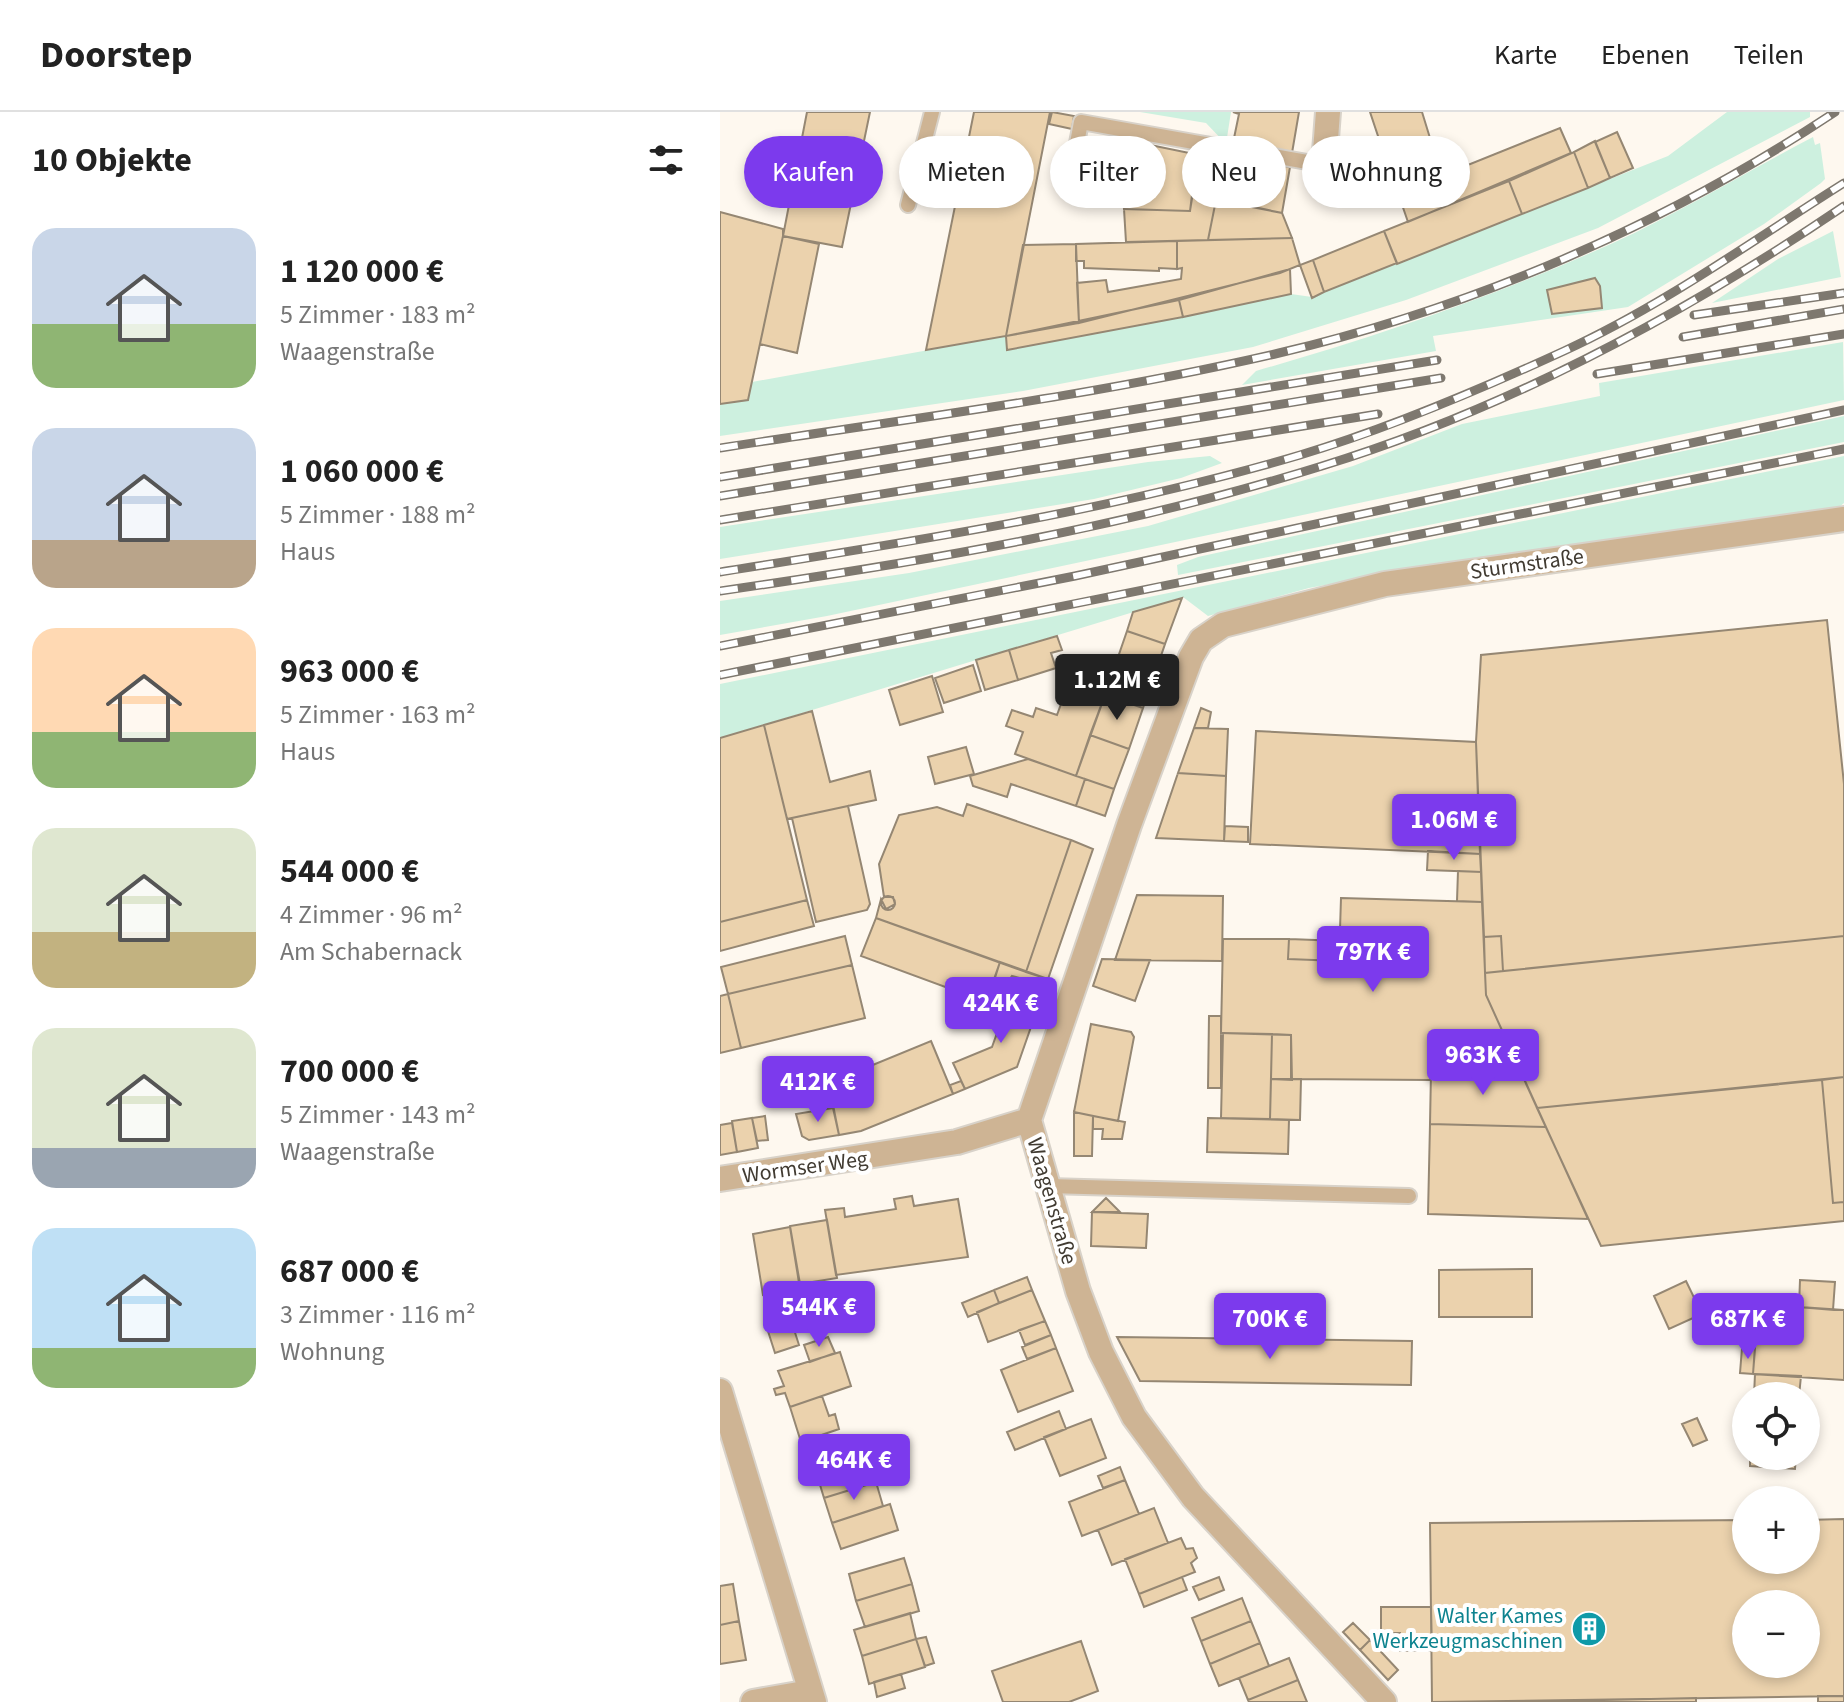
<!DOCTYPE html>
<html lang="de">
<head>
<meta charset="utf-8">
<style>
  body { margin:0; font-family:"Source Sans 3",sans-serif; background:#f2f2f2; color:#222; height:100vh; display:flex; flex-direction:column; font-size:30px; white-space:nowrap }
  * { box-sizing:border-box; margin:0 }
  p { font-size:26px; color:#767676 }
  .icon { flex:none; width:44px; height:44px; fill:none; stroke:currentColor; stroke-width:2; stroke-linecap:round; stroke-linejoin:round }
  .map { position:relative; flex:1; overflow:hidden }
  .panel { display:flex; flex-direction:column; background:#fff; width:720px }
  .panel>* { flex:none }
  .guide { position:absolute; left:24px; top:24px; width:760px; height:72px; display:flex; gap:16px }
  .buttons { position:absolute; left:1012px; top:1270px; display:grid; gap:16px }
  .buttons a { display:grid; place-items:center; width:88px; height:88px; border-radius:50%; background:#fff; box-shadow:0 4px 12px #0003; font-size:40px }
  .price { position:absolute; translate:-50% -68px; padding:0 18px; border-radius:8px; background:#7c3aed; color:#fff; font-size:26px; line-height:52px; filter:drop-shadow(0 2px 4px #0008) }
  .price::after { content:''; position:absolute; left:50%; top:48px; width:24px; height:18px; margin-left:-12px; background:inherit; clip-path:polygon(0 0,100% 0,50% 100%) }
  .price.current { background:#222; color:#fff }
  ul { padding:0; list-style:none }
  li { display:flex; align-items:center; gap:24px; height:200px; padding:0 32px }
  li span { display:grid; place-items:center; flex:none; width:224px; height:160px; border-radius:24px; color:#555 }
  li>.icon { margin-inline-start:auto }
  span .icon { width:96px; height:96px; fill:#fffc; stroke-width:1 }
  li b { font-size:34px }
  h2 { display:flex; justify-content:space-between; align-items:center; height:96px; padding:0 32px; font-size:34px }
  .chip { padding:0 28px; border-radius:36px; background:#fff; box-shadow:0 4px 12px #0003; font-size:28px; line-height:72px }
  .chip.current { background:#7c3aed; color:#fff }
  header { display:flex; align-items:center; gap:48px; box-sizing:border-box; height:112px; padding:0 40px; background:#fff; border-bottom:2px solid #e0e0e0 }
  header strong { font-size:38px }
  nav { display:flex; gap:44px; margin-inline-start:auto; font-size:28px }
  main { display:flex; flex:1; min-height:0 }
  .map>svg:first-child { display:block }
  .green { fill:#cdf0df }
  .building { fill:#ebd2ad; stroke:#958773; stroke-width:2; fill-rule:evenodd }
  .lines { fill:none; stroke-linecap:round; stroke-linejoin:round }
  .lane-casing { stroke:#d8d2c9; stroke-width:18 }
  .street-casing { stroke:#d8d2c9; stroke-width:28 }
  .lane { stroke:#ceb494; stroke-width:14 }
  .street { stroke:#ceb494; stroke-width:24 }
  .rail-casing { stroke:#7e786f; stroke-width:9 }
  .rail { stroke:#fff; stroke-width:6; stroke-dasharray:18; stroke-linecap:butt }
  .labels { text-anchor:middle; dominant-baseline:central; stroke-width:8; stroke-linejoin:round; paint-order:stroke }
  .street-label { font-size:22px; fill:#413b32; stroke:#fff }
  .culture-label { font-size:22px; fill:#0d838f; stroke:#fff; text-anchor:end }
</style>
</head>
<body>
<header>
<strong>Doorstep</strong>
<nav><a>Karte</a><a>Ebenen</a><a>Teilen</a></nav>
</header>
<main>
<section class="panel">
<h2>10 Objekte<svg class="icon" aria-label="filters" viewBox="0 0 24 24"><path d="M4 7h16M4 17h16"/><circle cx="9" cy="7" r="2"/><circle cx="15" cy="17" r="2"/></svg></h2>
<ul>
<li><span style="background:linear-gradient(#c9d6e8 60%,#8fb573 0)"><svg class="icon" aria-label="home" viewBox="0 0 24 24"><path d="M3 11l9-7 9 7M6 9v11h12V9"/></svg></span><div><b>1 120 000 €</b><p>5 Zimmer · 183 m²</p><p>Waagenstraße</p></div></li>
<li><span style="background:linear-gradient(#c9d6e8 70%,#b9a48a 0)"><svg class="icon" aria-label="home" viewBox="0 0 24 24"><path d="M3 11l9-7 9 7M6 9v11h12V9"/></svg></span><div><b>1 060 000 €</b><p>5 Zimmer · 188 m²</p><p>Haus</p></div></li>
<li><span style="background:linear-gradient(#ffd9b3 65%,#8fb573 0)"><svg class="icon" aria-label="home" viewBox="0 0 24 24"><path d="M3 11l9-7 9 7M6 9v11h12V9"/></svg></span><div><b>963 000 €</b><p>5 Zimmer · 163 m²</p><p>Haus</p></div></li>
<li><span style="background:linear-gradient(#dfe7d0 65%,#c2b280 0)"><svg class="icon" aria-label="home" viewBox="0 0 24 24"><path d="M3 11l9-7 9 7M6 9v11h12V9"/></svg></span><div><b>544 000 €</b><p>4 Zimmer · 96 m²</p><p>Am Schabernack</p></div></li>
<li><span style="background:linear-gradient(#dfe7d0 75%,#9aa5b1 0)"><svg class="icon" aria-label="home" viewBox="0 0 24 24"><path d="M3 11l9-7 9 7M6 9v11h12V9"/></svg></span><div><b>700 000 €</b><p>5 Zimmer · 143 m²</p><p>Waagenstraße</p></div></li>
<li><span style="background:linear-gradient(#bfe0f5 75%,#8fb573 0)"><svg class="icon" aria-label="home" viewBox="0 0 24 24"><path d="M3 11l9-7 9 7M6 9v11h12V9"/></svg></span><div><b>687 000 €</b><p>3 Zimmer · 116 m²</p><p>Wohnung</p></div></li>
</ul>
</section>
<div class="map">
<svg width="1124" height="1590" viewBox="0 0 1124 1590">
  <rect width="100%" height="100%" fill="#fef8ef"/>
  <!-- green -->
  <path class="green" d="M420,0H511L506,32L486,11Z
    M1007,0H1090V5L878,116L686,188L533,235L303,279L0,324V292L28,288L32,270L286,224L288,238L571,182L592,185L948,44Z
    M1093,25L1095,33L1100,31L1105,67L1101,71L1044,112L908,195L713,224L716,239L522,273L536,259C658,224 778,183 893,131C962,99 1026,60 1093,25Z
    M1113,119L1121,165L992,191L1058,147Z
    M1123,230L1124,288L107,504L0,523V489L189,461L428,414L633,354L742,312L880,284L879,271Z
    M1124,304V330L458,463L457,453L478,445Z
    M490,344L502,351L461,366L374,387L0,447V415L428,350Z
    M1124,344V391L1117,397L671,461L589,476L488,504L463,485L0,626V572Z"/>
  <!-- building -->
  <path class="building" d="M87,0H150L122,135L63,124Z
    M254,0H330L286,224L206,238Z
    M332,0L354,4L352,17L329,12Z
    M513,0H579L572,41L513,31L519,2Z
    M650,0H702L710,26L664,42Z
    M840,16L851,41L688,110L678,81Z
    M897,20L913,56L890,66L875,30Z
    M411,29L479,43L470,99L404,97L403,65Z
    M875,29L890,66L868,76L854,40Z
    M480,39L505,44L496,88L472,83Z
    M854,40L868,76L802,102L789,69Z
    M533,49L570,55L562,101L525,93Z
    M503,53L532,58L525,93L496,88Z
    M789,69L802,102L677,152L664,119Z
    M472,83L496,88L488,128L406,130L404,97L470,99Z
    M496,88L562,101L572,126L488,128Z
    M0,100L63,117V124L28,288L0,292Z
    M664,119L677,151L604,180L593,148Z
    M63,124L99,132L77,241L40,232Z
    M572,126L580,153L560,161L359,211L357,171L386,168L388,180L461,167L462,156L457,157V129Z
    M457,129V157L439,156V159L364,156V149H356V132Z
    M356,132L359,211L286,224L303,133Z
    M593,148L604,180L592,186L580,153Z
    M570,157L571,182L463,205L459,188Z
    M875,166L880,174L882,196L832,202L827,178Z
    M459,188L463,205L287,238L286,224Z
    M462,486L445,532L407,519L413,500Z
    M1107,508L1124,672V824L783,859L781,824L764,825L756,630L761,543Z
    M407,519L445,532L423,596L385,583Z
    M337,524L342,538L331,541L336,556L298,568L289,538Z
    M289,538L298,568L265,578L256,548Z
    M358,545L394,558L356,664L295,642L303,620L286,614L292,598L313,605L316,596L337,603Z
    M253,553L261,579L224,591L215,566Z
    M212,564L223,600L180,613L169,578Z
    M385,583L423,596L409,637L370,623Z
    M481,596L491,600L488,616H474Z
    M92,599L110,670L150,659L156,688L67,707L44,613Z
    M44,613L87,788L0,810V626Z
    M474,616L508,617L506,664L458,661Z
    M536,619L756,630L760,742L530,732Z
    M370,623L409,637L394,677L356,664Z
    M246,635L254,662L215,672L208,645Z
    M308,647L365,667L356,694L291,672L287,685L253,674L250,664Z
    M458,661L506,664L504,729L436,726Z
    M365,667L394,677L385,704L356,694Z
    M247,692L351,728L306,860L156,806L161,787L166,797L175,792L173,785H164L159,752L179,703L217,695L243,704Z
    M128,694L150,792L147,798L96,810L72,706Z
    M505,714L528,715V730L504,729Z
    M351,728L373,737L328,867L306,860Z
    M708,739L760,742L761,760L707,758Z
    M738,759L761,760L762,790L737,789Z
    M417,783L503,784L502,849L395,848Z
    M161 791a7 7 0 1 1 14 0a7 7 0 1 1-14 0Z
    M621,786L762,790L766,883L796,949L711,960L710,968L571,967V923L501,921L503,827H569L568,847L619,849Z
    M87,788L94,814L0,839V810Z
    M156,806L280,850L266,890L141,844Z
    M125,824L132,853L8,882L1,855Z
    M781,824L783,859L765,861L764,825Z
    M1124,824V965L817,996L766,883L765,861Z
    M569,827L620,829L619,849L568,847Z
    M382,847L430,848L415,889L373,874Z
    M280,850L328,867L325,873L292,864L284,876L273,872Z
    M132,853L145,906L21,936L8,882Z
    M294,873L322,883L319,892L291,882Z
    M8,882L21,936L0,941V884Z
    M291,882L319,892L297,955L245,977L233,951L272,935Z
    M489,904H501V976H488Z
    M371,912L411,920L414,925L398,1009L354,1000Z
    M503,921L552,922L550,1007L501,1006Z
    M552,922L571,923L572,968L551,967Z
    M211,929L233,982L141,1019L119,1023L108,968L126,964Z
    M796,949L826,1015L710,1012L711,960Z
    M1124,965V1090L1113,1091L1102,968Z
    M551,967H581L580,1008L550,1007Z
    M1102,968L1113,1091L1124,1090V1109L881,1134L817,996Z
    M241,969L245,977L233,982L230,973Z
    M113,996L119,1023L89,1028L82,1024L76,1002Z
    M354,1000L373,1004L372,1044H354Z
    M45,1004L48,1028L37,1029L32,1006Z
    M373,1004L405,1010L402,1027H382L383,1017H373Z
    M32,1006L38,1036L17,1040L12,1009Z
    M488,1006L569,1008L568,1042L487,1040Z
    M12,1011L17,1040L0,1043V1013Z
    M710,1012L826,1015L868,1107L708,1102Z
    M192,1084L194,1094L238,1087L248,1145L116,1163L105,1098L124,1096L125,1105L176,1097L174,1087Z
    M386,1086L400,1100H372Z
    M372,1100L428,1102L426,1136L371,1134Z
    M107,1108L117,1166L80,1172L70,1114Z
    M70,1115L80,1177L43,1183L33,1122Z
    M812,1157V1205H719V1158Z
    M307,1165L312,1178L279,1191L274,1178Z
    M1080,1168L1115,1170L1113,1198L1079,1195Z
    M966,1169L982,1202L949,1217L934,1184Z
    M274,1178L279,1191L248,1205L242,1191Z
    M312,1178L325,1209L268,1230L257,1200Z
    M1038,1192L1124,1198V1268L1033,1262Z
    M70,1205L79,1233L55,1241L46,1213Z
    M325,1209L331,1223L305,1233L299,1218Z
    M331,1223L336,1236L307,1247L302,1235Z
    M108,1225L115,1241L90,1250L84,1233Z
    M397,1225L692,1229L691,1273L420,1269Z
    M336,1236L353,1279L298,1300L281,1258Z
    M1022,1236L1035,1237L1033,1262L1020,1261Z
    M120,1240L131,1274L70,1295L65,1281L56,1283L54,1277L64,1274L58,1259Z
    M1035,1262L1081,1264L1079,1284H1034Z
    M102,1284L109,1304L115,1302L119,1317L81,1330L70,1295Z
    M339,1299L346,1317L295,1338L287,1320Z
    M977,1306L987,1328L973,1334L962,1312Z
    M371,1307L386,1346L340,1364L324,1325Z
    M1030,1344H1076L1075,1357L1030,1354Z
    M148,1346L156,1370L104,1386L97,1363Z
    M400,1355L405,1368L383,1376L378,1364Z
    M405,1368L419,1402L362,1424L349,1390Z
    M156,1370L163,1394L112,1411L104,1386Z
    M170,1392L178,1418L121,1437L112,1411Z
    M434,1396L448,1431L392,1453L378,1418Z
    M1124,1407V1584L712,1590L710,1411L1026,1408V1448H1086V1408ZM1026,1492H1086V1552H1026Z
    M461,1426L466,1437L473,1436L477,1446L471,1451L475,1460L419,1482L405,1447Z
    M184,1446L192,1472L136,1489L129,1462Z
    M462,1465L467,1478L424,1495L419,1482Z
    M499,1465L504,1478L479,1488L473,1475Z
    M13,1472L19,1509L0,1513V1474Z
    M192,1472L199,1499L145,1515L136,1489Z
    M522,1486L531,1509L481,1529L472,1506Z
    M661,1495H711L712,1539H680V1521H661Z
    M190,1501L196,1527L142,1544L134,1518Z
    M19,1509L26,1548L0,1552V1513Z
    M531,1509L540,1531L490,1552L481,1529Z
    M633,1511L650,1528L640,1538L623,1520Z
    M206,1525L214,1551L205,1554L196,1527Z
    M196,1527L205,1555L149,1572L142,1544Z
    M650,1528L678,1558L668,1568L640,1538Z
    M361,1529L378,1579L349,1590H283L272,1559Z
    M540,1531L549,1554L499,1574L490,1552Z
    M569,1546L578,1568L528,1588L519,1566Z
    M181,1562L185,1576L157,1585L154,1570Z
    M578,1568L587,1590H529L528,1588Z
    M1098,1584H1124V1590H1098Z
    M976,1586V1590H791Z"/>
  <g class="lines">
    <!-- lane casing -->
    <g class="lane-casing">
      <path id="lane" d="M348,79L361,10L604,53
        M188,93L212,0
        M328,1074L689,1084"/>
    </g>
    <!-- street casing -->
    <g class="street-casing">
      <path id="street" d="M608,0L604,53L610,73
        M0,1067L237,1030L309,1008
        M0,1279L94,1590
        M33,1590L90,1580
        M664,1590L473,1385L414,1305L381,1240L358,1179L309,1008L409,713L471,545L481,528L503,513L665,472L1124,407"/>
    </g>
    <!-- lane -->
    <use href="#lane" class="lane"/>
    <!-- street -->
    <use href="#street" class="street"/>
    <!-- rail casing -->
    <g class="rail-casing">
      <path id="rail" d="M974,203L1124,181
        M963,225L1124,197
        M877,262L1124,222
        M0,336C186,307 375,284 559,241C755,195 947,112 1115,0
        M0,365L717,248
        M0,384L721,266
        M0,408L658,302
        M0,460C195,429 390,399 580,343C670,316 759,278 844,239C944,193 1032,129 1124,71
        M0,479C202,450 407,415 602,354C788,297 963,203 1124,94
        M0,534L355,464L1124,298
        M0,563L1124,337"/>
    </g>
    <!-- rail -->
    <use href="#rail" class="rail"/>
  </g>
  <!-- icons -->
  <defs>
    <g id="building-disc" transform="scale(1.8)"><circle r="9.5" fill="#0f9aa8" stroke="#fff"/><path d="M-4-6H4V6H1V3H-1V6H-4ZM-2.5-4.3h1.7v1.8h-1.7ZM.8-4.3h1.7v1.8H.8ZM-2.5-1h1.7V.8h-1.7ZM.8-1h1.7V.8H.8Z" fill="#fff"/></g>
  </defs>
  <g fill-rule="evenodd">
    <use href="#building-disc" x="869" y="1517"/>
  </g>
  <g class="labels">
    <!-- street labels -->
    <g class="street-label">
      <text transform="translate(807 452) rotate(-8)">Sturmstraße</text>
      <text transform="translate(85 1055) rotate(-8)">Wormser Weg</text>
      <text transform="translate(332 1089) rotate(74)">Waagenstraße</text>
    </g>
    <!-- culture labels -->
    <g class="culture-label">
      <text x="843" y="1504">Walter Kames<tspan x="843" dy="25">Werkzeugmaschinen</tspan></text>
    </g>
  </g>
</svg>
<div class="buttons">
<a><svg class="icon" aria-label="locate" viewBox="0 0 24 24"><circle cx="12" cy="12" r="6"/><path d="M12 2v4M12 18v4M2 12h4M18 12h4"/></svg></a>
<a>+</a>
<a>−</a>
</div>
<b class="price current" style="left:397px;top:610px">1.12M €</b>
<b class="price" style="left:734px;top:750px">1.06M €</b>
<b class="price" style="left:653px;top:882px">797K €</b>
<b class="price" style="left:281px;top:933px">424K €</b>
<b class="price" style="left:763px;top:985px">963K €</b>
<b class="price" style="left:98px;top:1012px">412K €</b>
<b class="price" style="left:99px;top:1237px">544K €</b>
<b class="price" style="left:550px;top:1249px">700K €</b>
<b class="price" style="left:1028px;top:1249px">687K €</b>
<b class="price" style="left:134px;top:1390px">464K €</b>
<div class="guide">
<a class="chip current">Kaufen</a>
<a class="chip">Mieten</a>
<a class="chip">Filter</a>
<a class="chip">Neu</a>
<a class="chip">Wohnung</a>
</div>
</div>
</main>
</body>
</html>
